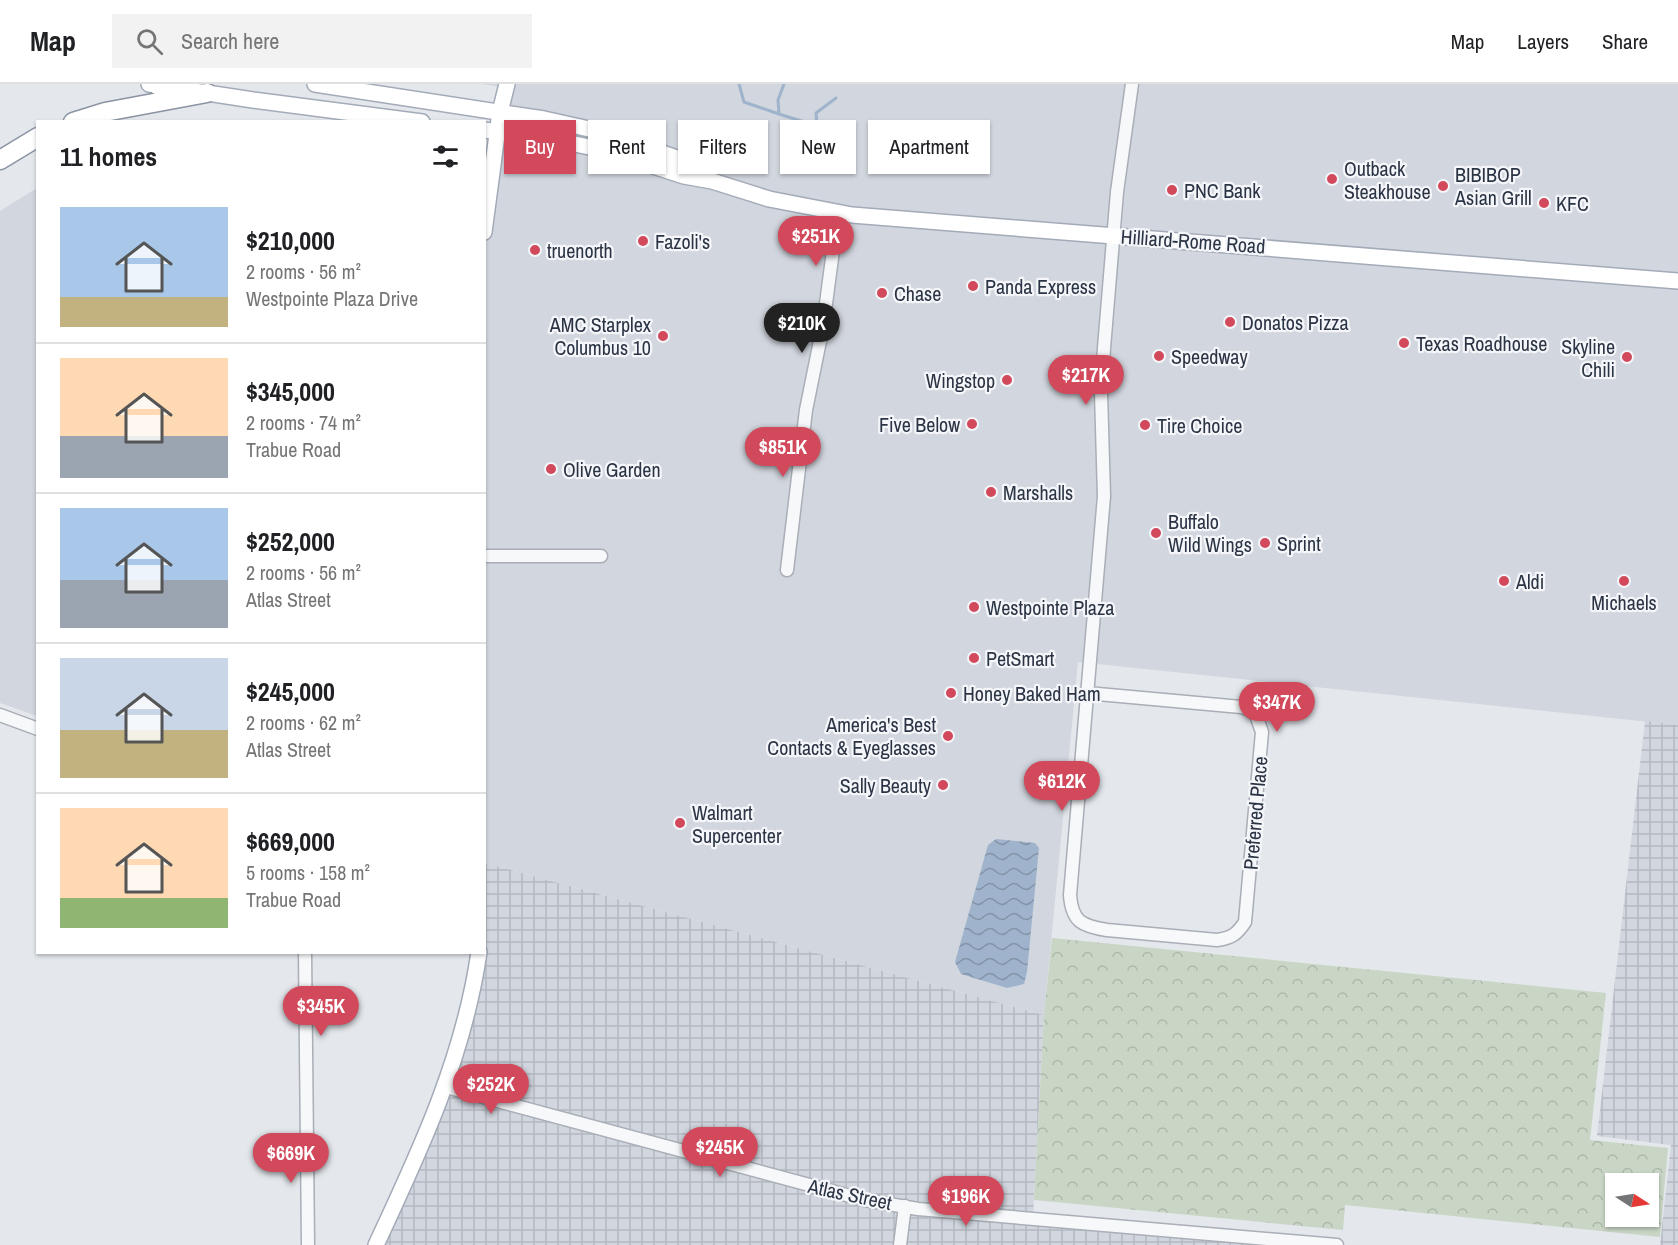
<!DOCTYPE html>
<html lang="en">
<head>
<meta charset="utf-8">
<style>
  body { margin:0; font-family:"Archivo Narrow",sans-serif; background:#f2f2f2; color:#202124; height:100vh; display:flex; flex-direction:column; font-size:22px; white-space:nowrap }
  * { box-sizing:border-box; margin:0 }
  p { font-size:20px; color:#757577 }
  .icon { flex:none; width:33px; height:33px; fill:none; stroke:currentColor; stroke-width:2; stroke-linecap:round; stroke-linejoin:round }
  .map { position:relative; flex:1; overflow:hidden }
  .panel { position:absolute; left:36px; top:36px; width:450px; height:834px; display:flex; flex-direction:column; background:#fff; border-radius:0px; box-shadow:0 2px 4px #0004 }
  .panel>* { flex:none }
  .guide { position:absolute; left:504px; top:36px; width:570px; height:54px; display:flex; gap:12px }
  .needle { width:39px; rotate:102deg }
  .controls { position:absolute; left:1605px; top:1089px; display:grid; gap:12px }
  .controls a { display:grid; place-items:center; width:54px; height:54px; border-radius:0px; background:#fff; box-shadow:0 2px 4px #0004; font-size:30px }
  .price { position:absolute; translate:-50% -51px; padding:0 14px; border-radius:21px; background:#d1495b; color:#fff; font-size:20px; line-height:39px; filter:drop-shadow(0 2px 3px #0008) }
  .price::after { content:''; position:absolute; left:50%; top:36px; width:18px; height:14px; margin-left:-9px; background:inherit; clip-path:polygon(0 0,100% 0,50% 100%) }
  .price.active { background:#222; color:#fff }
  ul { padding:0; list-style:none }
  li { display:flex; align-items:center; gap:18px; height:150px; padding:0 24px }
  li+li { border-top:2px solid #e0e0e0 }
  li span { display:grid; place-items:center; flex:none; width:168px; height:120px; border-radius:0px; color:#555 }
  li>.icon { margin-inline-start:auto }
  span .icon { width:72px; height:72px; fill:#fffc; stroke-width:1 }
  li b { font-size:26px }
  h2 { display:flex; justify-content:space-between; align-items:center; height:72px; padding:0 24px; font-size:26px }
  .chip { padding:0 21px; border-radius:0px; background:#fff; box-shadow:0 2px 4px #0004; font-size:21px; line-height:54px }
  .chip.active { background:#d1495b; color:#fff }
  header { display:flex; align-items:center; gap:36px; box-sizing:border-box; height:84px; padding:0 30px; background:#fff; border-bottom:2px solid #e0e0e0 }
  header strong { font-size:28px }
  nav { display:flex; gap:33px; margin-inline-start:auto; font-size:21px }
  .search { width:420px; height:54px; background:#f2f2f2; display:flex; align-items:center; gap:15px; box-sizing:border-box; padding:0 21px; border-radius:0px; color:#757577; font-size:22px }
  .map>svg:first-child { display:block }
  .built { fill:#d2d6de }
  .industrial { fill:url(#industrial-grid) }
  .forest { fill:url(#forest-crowns); fill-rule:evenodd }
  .water { fill:url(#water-waves) }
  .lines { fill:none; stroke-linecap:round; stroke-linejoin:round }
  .stream { stroke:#9fb4cc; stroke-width:3 }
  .minor-casing { stroke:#a9aeb7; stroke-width:15 }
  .major-casing { stroke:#a3abb8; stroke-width:18 }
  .highway-casing { stroke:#8b94a3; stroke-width:21 }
  .minor { stroke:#f7f8fa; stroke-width:12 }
  .major { stroke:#fff; stroke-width:15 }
  .highway { stroke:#fff; stroke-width:18 }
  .poi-dot { fill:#d1495b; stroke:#f4f6f9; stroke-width:2 }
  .labels { text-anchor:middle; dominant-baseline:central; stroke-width:4.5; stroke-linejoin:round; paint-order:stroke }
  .poi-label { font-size:20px; fill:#2b3445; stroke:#f4f6f9; text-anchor:start }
  .street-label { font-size:20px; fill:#2b3445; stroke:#f4f6f9 }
</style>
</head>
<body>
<header>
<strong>Map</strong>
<div class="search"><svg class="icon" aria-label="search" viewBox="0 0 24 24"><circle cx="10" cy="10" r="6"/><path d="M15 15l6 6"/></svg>Search here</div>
<nav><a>Map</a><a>Layers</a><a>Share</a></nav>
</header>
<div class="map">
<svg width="1678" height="1161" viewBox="0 0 1678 1161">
  <defs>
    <pattern id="industrial-grid" width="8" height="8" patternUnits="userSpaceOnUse" patternTransform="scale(1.5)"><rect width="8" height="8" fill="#d2d6de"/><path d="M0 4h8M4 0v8" fill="none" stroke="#b4b8c0"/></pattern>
    <pattern id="forest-crowns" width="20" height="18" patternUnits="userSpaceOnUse" patternTransform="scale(1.5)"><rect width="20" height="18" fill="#c9d6c5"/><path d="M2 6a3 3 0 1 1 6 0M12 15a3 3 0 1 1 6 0" fill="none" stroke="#adb8ab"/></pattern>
    <pattern id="water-waves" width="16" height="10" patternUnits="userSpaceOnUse" patternTransform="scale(1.5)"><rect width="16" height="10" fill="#9fb4cc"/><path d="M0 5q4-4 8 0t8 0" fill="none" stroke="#8293a7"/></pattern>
  </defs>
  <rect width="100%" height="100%" fill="#e4e7ec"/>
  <!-- built -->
  <path class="built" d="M482,0H1678V641L1078,578L1044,931L485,779L484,148L506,4Z
    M37,104V632L0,619V127Z"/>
  <!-- industrial -->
  <path class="industrial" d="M1645,637L1678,641V1161H1660L1671,1061L1597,1052Z
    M485,779L1044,931L1033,1133L1337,1161H376L396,1118L484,868Z"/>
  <!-- forest -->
  <path class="forest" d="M1052,854L1606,909L1590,1056L1668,1064L1660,1153L1345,1121L1343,1146L1034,1116L1044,931ZM1616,1100H1648V1132H1616Z"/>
  <!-- water -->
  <path class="water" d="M996,755L1035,759L1039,764L1027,888L1024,900L1007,904L961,890L955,878L988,761Z"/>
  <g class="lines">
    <!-- stream -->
    <path class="stream" d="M739,0L744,18L779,30
      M784,0L778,16L779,30L817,42
      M832,48L817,42L816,29L836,14
      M871,61L873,62
      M888,67L941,86
      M935,77L950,80
      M936,83L934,71L938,59
      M881,85H893L900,71"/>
    <!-- minor casing -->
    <g class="minor-casing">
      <path id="minor" d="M484,472H601
        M787,486L806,326L823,242L838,129
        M1087,609L1241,623L1248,625L1256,631L1262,648L1245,838C1237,850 1232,854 1217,856L1107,846C1082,842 1072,838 1070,811L1104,412L1101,309L1104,264L1117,108L1132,0
        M0,631L38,645
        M305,868L308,1161
        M446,1003L865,1116L918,1125L1337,1161
        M900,1161L905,1122"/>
    </g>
    <!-- major casing -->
    <g class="major-casing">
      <path id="major" d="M149,0L253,16L422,38
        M315,0L544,35L598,47L677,74L694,82L711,96
        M484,46L540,53L604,66L684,92L712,97L769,115L852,131L1678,197
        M484,148L500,28L507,0
        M376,1161C420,1067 464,973 479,868"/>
    </g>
    <!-- highway casing -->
    <g class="highway-casing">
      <path id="highway" d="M157,1L160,0
        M73,38L105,28L207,9
        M0,76L38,53"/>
    </g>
    <!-- minor -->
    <use href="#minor" class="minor"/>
    <!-- major -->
    <use href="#major" class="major"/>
    <!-- highway -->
    <use href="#highway" class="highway"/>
  </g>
  <!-- markers -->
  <g class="poi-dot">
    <circle cx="1332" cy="95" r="6"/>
    <circle cx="1443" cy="102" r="6"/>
    <circle cx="1172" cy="106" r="6"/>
    <circle cx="1544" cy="119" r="6"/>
    <circle cx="643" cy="157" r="6"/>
    <circle cx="535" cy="166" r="6"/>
    <circle cx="973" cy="202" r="6"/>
    <circle cx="882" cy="209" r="6"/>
    <circle cx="1230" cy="238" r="6"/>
    <circle cx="663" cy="252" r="6"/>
    <circle cx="1404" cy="259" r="6"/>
    <circle cx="1159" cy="272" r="6"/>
    <circle cx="1627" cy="273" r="6"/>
    <circle cx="1007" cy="296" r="6"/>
    <circle cx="972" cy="340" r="6"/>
    <circle cx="1145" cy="341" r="6"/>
    <circle cx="551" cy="385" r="6"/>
    <circle cx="991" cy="408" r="6"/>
    <circle cx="1156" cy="449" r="6"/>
    <circle cx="1265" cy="459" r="6"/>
    <circle cx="1504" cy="497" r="6"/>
    <circle cx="1624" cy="497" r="6"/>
    <circle cx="974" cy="523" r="6"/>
    <circle cx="974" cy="574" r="6"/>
    <circle cx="951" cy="609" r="6"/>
    <circle cx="948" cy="652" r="6"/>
    <circle cx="943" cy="701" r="6"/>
    <circle cx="680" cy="739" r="6"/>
  </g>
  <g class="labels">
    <!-- poi labels -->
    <g class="poi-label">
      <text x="1344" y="84">Outback<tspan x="1344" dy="23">Steakhouse</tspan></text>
      <text x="1455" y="90">BIBIBOP<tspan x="1455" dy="23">Asian Grill</tspan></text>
      <text x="1184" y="106">PNC Bank</text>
      <text x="1556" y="119">KFC</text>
      <text x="655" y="157">Fazoli's</text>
      <text x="547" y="166">truenorth</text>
      <text x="985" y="202">Panda Express</text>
      <text x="894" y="209">Chase</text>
      <text x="1242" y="238">Donatos Pizza</text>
      <text x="651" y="240" text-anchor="end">AMC Starplex<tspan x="651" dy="23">Columbus 10</tspan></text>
      <text x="1416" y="259">Texas Roadhouse</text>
      <text x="1615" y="262" text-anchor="end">Skyline<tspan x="1615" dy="23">Chili</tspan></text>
      <text x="1171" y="272">Speedway</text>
      <text x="995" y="296" text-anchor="end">Wingstop</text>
      <text x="960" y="340" text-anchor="end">Five Below</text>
      <text x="1157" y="341">Tire Choice</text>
      <text x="563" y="385">Olive Garden</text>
      <text x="1003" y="408">Marshalls</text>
      <text x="1168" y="437">Buffalo<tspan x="1168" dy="23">Wild Wings</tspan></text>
      <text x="1277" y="459">Sprint</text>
      <text x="1516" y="497">Aldi</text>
      <text x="1624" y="518" text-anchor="middle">Michaels</text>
      <text x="986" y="523">Westpointe Plaza</text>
      <text x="986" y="574">PetSmart</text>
      <text x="963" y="609">Honey Baked Ham</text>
      <text x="936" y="640" text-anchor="end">America's Best<tspan x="936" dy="23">Contacts &amp; Eyeglasses</tspan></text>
      <text x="931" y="701" text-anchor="end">Sally Beauty</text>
      <text x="692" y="728">Walmart<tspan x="692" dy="23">Supercenter</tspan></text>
    </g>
    <!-- street labels -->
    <g class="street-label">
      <text transform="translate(1193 157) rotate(4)">Hilliard-Rome Road</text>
      <text transform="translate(1255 729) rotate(-85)">Preferred Place</text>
      <text transform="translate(850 1110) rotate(12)">Atlas Street</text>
    </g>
  </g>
</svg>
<div class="controls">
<a><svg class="needle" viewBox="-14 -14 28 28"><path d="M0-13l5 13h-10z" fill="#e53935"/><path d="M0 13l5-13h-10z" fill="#757577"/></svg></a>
</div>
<b class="price" style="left:816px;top:183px">$251K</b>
<b class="price active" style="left:802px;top:270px">$210K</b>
<b class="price" style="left:1086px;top:322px">$217K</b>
<b class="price" style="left:783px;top:394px">$851K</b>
<b class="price" style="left:1277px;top:649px">$347K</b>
<b class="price" style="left:1062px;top:728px">$612K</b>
<b class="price" style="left:321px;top:953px">$345K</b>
<b class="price" style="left:491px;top:1031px">$252K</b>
<b class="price" style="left:720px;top:1094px">$245K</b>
<b class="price" style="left:291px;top:1100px">$669K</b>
<b class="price" style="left:966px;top:1143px">$196K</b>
<div class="guide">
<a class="chip active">Buy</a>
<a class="chip">Rent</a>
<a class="chip">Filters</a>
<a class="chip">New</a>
<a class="chip">Apartment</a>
</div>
<section class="panel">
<h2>11 homes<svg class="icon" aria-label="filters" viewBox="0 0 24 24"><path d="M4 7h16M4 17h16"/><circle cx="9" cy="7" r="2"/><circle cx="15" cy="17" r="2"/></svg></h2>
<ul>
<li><span style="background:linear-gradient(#a9c7e8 75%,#c2b280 0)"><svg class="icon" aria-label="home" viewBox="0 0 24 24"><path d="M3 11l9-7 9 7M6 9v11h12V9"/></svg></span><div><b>$210,000</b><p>2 rooms · 56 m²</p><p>Westpointe Plaza Drive</p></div></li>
<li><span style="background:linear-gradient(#ffd9b3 65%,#9aa5b1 0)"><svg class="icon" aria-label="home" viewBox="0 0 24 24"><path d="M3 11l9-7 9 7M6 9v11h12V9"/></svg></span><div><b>$345,000</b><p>2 rooms · 74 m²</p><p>Trabue Road</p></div></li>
<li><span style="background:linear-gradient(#a9c7e8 60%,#9aa5b1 0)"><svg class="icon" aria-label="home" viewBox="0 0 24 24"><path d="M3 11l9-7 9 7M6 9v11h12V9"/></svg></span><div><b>$252,000</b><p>2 rooms · 56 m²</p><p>Atlas Street</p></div></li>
<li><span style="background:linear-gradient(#c9d6e8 60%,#c2b280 0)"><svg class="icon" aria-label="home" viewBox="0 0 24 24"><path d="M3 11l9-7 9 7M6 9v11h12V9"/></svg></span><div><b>$245,000</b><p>2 rooms · 62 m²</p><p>Atlas Street</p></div></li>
<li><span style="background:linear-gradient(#ffd9b3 75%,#8fb573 0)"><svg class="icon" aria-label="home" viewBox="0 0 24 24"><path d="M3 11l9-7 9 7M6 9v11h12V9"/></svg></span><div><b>$669,000</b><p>5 rooms · 158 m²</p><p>Trabue Road</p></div></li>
</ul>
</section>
</div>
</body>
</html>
